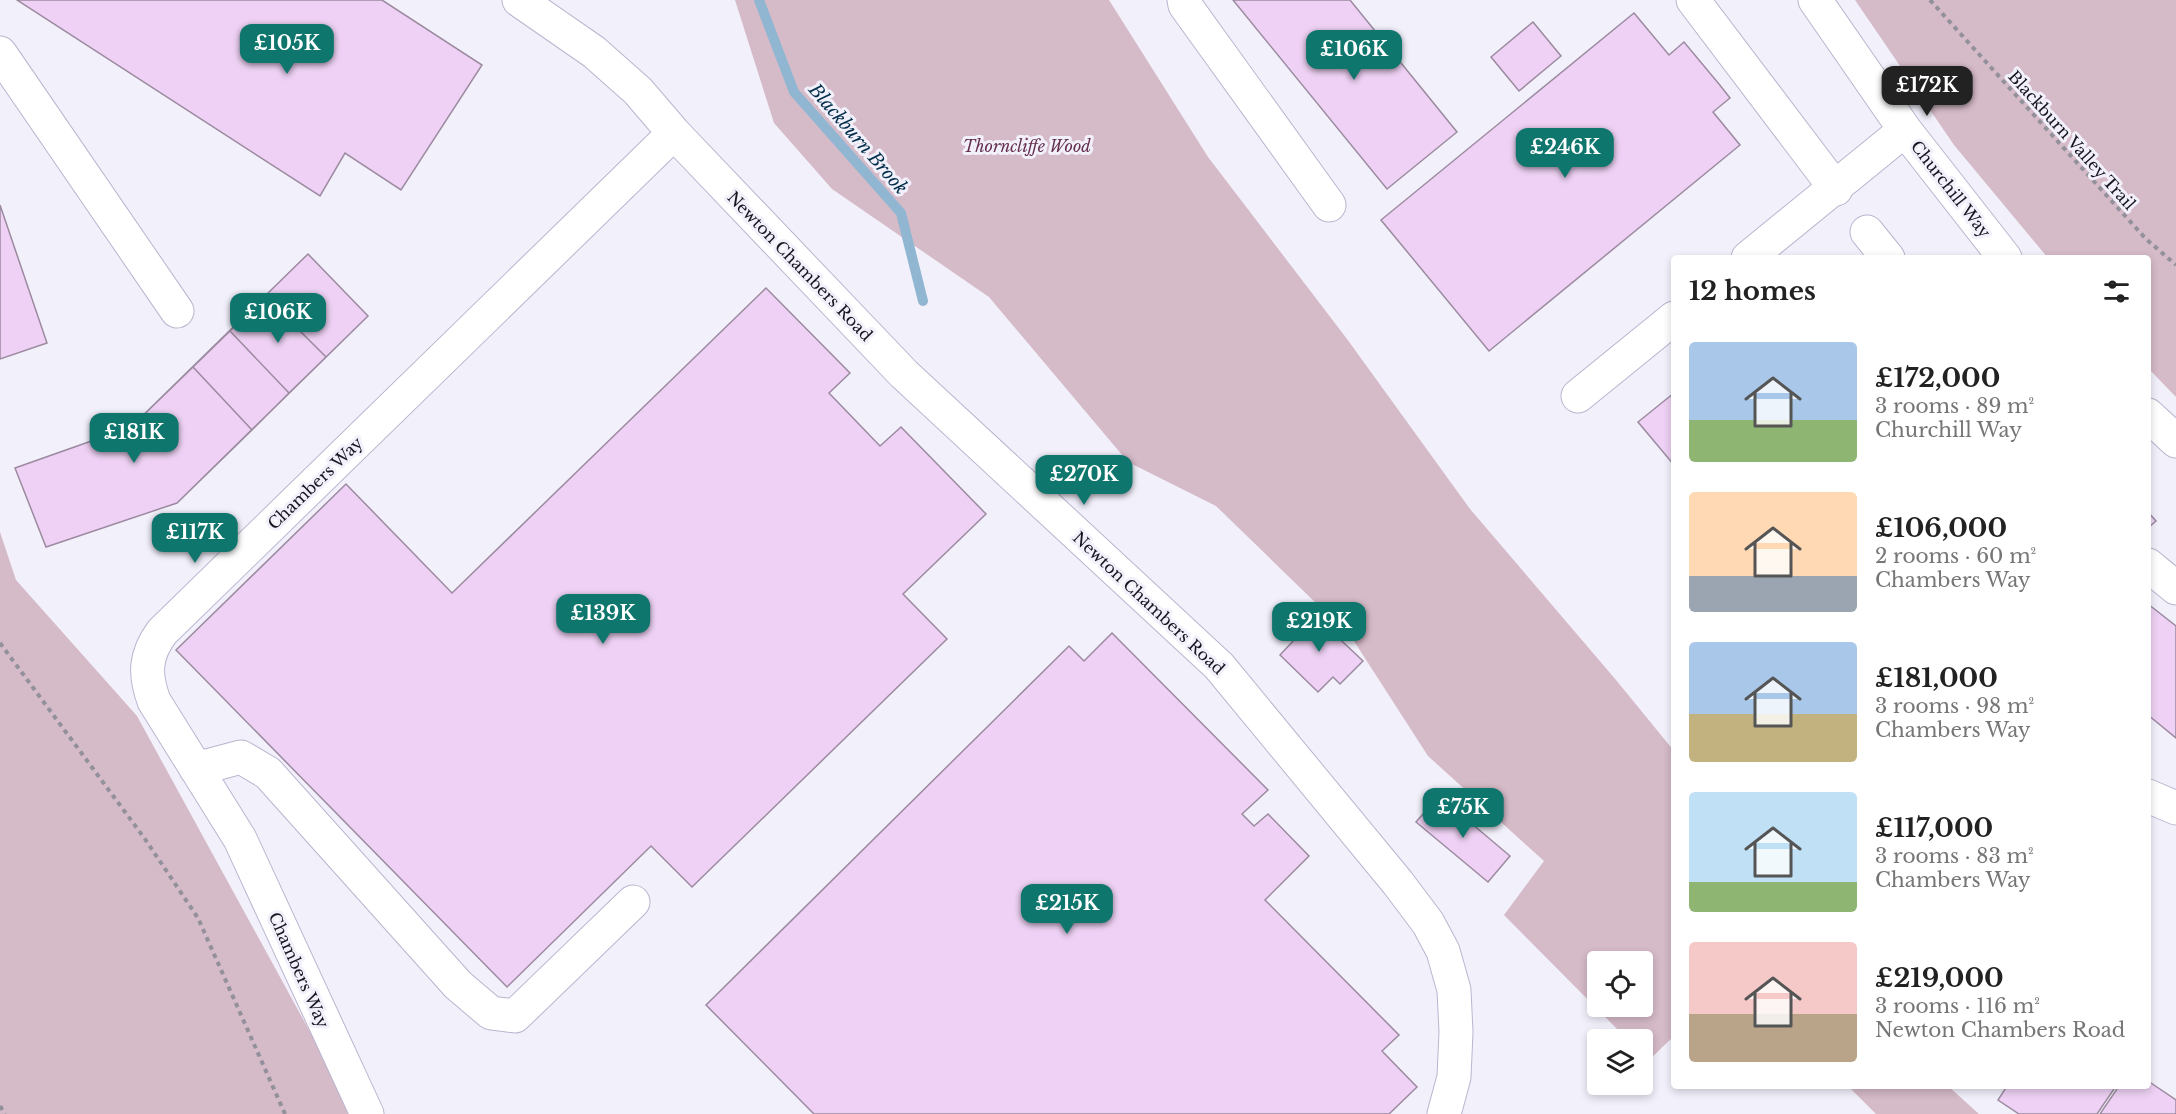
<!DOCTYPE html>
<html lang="en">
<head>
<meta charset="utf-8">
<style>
  body { margin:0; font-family:"Libre Baskerville",serif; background:#f6f6f6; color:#222; height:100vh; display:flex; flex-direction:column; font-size:22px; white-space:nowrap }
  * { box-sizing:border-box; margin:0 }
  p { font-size:20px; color:#767676 }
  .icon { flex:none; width:33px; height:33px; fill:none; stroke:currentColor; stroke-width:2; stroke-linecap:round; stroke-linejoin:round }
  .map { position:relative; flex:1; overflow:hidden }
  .panel { position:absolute; left:1671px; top:255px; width:480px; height:834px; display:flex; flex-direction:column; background:#fff; border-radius:6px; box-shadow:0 3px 9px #0003 }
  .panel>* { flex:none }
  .controls { position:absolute; left:1587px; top:951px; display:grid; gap:12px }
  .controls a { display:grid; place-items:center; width:66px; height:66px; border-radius:6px; background:#fff; box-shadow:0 3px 9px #0003; font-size:30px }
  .price { position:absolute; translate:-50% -51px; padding:0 14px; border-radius:12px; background:#0f766e; color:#fff; font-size:20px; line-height:39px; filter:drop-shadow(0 2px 3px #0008) }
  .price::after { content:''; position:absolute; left:50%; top:36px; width:18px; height:14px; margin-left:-9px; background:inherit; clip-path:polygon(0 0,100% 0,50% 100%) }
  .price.active { background:#222; color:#fff }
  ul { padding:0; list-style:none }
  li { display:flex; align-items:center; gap:18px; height:150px; padding:0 18px }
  li span { display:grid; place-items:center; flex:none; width:168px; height:120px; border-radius:6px; color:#555 }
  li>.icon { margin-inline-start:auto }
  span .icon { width:72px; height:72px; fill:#fffc; stroke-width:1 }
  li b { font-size:26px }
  h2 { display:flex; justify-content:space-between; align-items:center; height:72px; padding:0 18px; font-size:26px }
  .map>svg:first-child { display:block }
  .green { fill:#d5bac7; fill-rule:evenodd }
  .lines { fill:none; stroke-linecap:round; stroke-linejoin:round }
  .stream { stroke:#91b6d2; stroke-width:10 }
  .building { fill:#eed1f4; stroke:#9c8ba0; stroke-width:1.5 }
  .minor-casing { stroke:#bab5cf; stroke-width:35 }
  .path { stroke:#92919b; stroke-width:4; stroke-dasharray:4.5 4.5; stroke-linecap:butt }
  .minor { stroke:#fff; stroke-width:33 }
  .labels { text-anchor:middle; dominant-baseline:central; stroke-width:6; stroke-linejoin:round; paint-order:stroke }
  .street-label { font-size:16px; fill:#17161f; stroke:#f2f0fb }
  .park-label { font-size:16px; font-style:italic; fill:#652f4e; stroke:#f2f0fb }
  .water-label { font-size:18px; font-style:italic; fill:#002e4a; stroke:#f2f0fb }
</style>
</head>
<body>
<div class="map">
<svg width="2176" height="1114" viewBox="0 0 2176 1114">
  <rect width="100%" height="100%" fill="#f2f0fb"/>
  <!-- green -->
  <path class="green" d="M735,0H1109L1208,157L1347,339L1470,509L1616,680L1674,751V1036L1648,1061L1643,1056L1642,1040L1627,1039L1504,915L1544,861L1428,756L1352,638L1216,506L1128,462L989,297L832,189L774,123ZM1598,962H1642V1006H1598Z
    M1855,0H2176V397L2148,368V258H2048L1954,145Z
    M0,532L16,580L137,716L355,1114H0Z
    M1848,1086H1948L1979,1114H1876Z"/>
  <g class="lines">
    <!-- stream -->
    <path class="stream" d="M759,0L794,92L901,213L923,301"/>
  </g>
  <!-- building -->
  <path class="building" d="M17,0H382L482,65L401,190L345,153L320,196Z
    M1233,0H1350L1457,132L1387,189Z
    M1634,13L1669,55L1684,42L1719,84L1730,98L1713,112L1740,145L1489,351L1381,220Z
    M1533,22L1561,56L1519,91L1491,57Z
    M0,205L47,343L0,359Z
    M308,254L368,316L177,503L46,547L15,468L131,427Z
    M308,254L368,316L326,357L265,296Z
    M766,288L850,373L829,393L880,446L901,427L986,514L903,594L947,639L692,887L651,846L507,987L176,650L346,484L452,593Z
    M265,296L326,357L289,393L230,331Z
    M230,331L289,393L252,430L193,367Z
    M193,367L252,430L177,503L46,547L15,468L131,427Z
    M1674,393V465L1638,422Z
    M2148,512L2156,521L2148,528Z
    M2148,604L2176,626V738L2148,715Z
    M1308,609L1363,661L1340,684L1333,677L1318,692L1280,655L1294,640L1285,632Z
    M1112,633L1268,790L1242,814L1254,826L1268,814L1309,856L1265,900L1399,1035L1382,1051L1417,1087L1389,1114H814L706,1005L1069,646L1084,661Z
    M1439,796L1510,856L1488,882L1416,822Z
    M2148,1081L2176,1100V1114H2100L2119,1086H2148Z
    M2007,1086H2116L2097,1114H2019L1998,1100Z"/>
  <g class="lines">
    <!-- minor casing -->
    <g class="minor-casing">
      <path id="minor" d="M519,0L594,52L638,91L674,133L904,374L1219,666L1398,883L1428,923L1443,951L1454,990L1456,1032L1454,1077L1444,1114
        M1184,0L1185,5L1329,205
        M1693,0L1836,189
        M1815,0L1905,130L2005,258
        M0,53L177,311
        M1867,232L1888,258
        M1748,258L1905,130
        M1578,396L1674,318
        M2148,415L2176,441
        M2148,565L2176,588
        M196,769L241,757L268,773L458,985L491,1013L515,1016L633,902
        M2148,796L2176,808
        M367,1114L240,839L154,701C144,674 145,655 162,632L674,133"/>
    </g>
    <!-- path -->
    <path class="path" d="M1930,0L2146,239L2176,265
      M0,643L145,839L198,918L285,1114
      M0,1106L5,1114"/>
    <!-- minor -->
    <use href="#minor" class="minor"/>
  </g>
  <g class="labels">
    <!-- street labels -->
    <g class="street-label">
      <text transform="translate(2072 140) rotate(48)">Blackburn Valley Trail</text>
      <text transform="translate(1951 189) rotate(52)">Churchill Way</text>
      <text transform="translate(800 266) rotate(46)">Newton Chambers Road</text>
      <text transform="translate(315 483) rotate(-44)">Chambers Way</text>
      <text transform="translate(1149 603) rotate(43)">Newton Chambers Road</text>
      <text transform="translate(299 970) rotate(66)">Chambers Way</text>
    </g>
    <!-- park labels -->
    <g class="park-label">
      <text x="1027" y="146">Thorncliffe Wood</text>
    </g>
    <!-- water labels -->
    <g class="water-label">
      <text transform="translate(858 139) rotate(49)">Blackburn Brook</text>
    </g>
  </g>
</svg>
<div class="controls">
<a><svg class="icon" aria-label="locate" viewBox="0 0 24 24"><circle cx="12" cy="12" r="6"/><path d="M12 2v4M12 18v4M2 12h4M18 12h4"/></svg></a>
<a><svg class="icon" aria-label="layers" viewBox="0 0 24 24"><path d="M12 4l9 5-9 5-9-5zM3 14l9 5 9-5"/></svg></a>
</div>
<b class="price" style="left:287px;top:75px">£105K</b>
<b class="price" style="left:1354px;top:81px">£106K</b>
<b class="price active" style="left:1927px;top:117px">£172K</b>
<b class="price" style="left:1565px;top:179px">£246K</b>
<b class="price" style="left:278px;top:344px">£106K</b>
<b class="price" style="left:134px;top:464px">£181K</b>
<b class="price" style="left:1084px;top:506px">£270K</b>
<b class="price" style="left:195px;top:564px">£117K</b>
<b class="price" style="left:603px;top:645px">£139K</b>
<b class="price" style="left:1319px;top:653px">£219K</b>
<b class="price" style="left:1463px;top:839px">£75K</b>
<b class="price" style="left:1067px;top:935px">£215K</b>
<section class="panel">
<h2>12 homes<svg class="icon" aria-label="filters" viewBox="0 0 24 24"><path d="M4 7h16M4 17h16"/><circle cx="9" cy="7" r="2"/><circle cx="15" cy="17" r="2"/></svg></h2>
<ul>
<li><span style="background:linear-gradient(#a9c7e8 65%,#8fb573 0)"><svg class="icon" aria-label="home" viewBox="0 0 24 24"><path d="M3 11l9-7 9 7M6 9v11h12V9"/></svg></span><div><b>£172,000</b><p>3 rooms · 89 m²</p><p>Churchill Way</p></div></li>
<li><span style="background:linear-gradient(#ffd9b3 70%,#9aa5b1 0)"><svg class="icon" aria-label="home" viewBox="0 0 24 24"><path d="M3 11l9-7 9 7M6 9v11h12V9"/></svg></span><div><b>£106,000</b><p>2 rooms · 60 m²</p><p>Chambers Way</p></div></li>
<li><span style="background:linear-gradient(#a9c7e8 60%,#c2b280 0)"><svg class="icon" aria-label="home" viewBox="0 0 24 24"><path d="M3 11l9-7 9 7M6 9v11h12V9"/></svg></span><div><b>£181,000</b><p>3 rooms · 98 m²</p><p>Chambers Way</p></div></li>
<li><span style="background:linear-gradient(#bfe0f5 75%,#8fb573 0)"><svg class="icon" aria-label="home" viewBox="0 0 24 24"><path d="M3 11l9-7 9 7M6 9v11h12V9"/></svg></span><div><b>£117,000</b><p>3 rooms · 83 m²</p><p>Chambers Way</p></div></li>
<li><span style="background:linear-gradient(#f6c9c9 60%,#b9a48a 0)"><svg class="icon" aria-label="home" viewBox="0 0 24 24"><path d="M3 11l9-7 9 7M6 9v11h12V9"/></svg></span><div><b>£219,000</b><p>3 rooms · 116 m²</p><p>Newton Chambers Road</p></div></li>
</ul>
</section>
</div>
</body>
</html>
